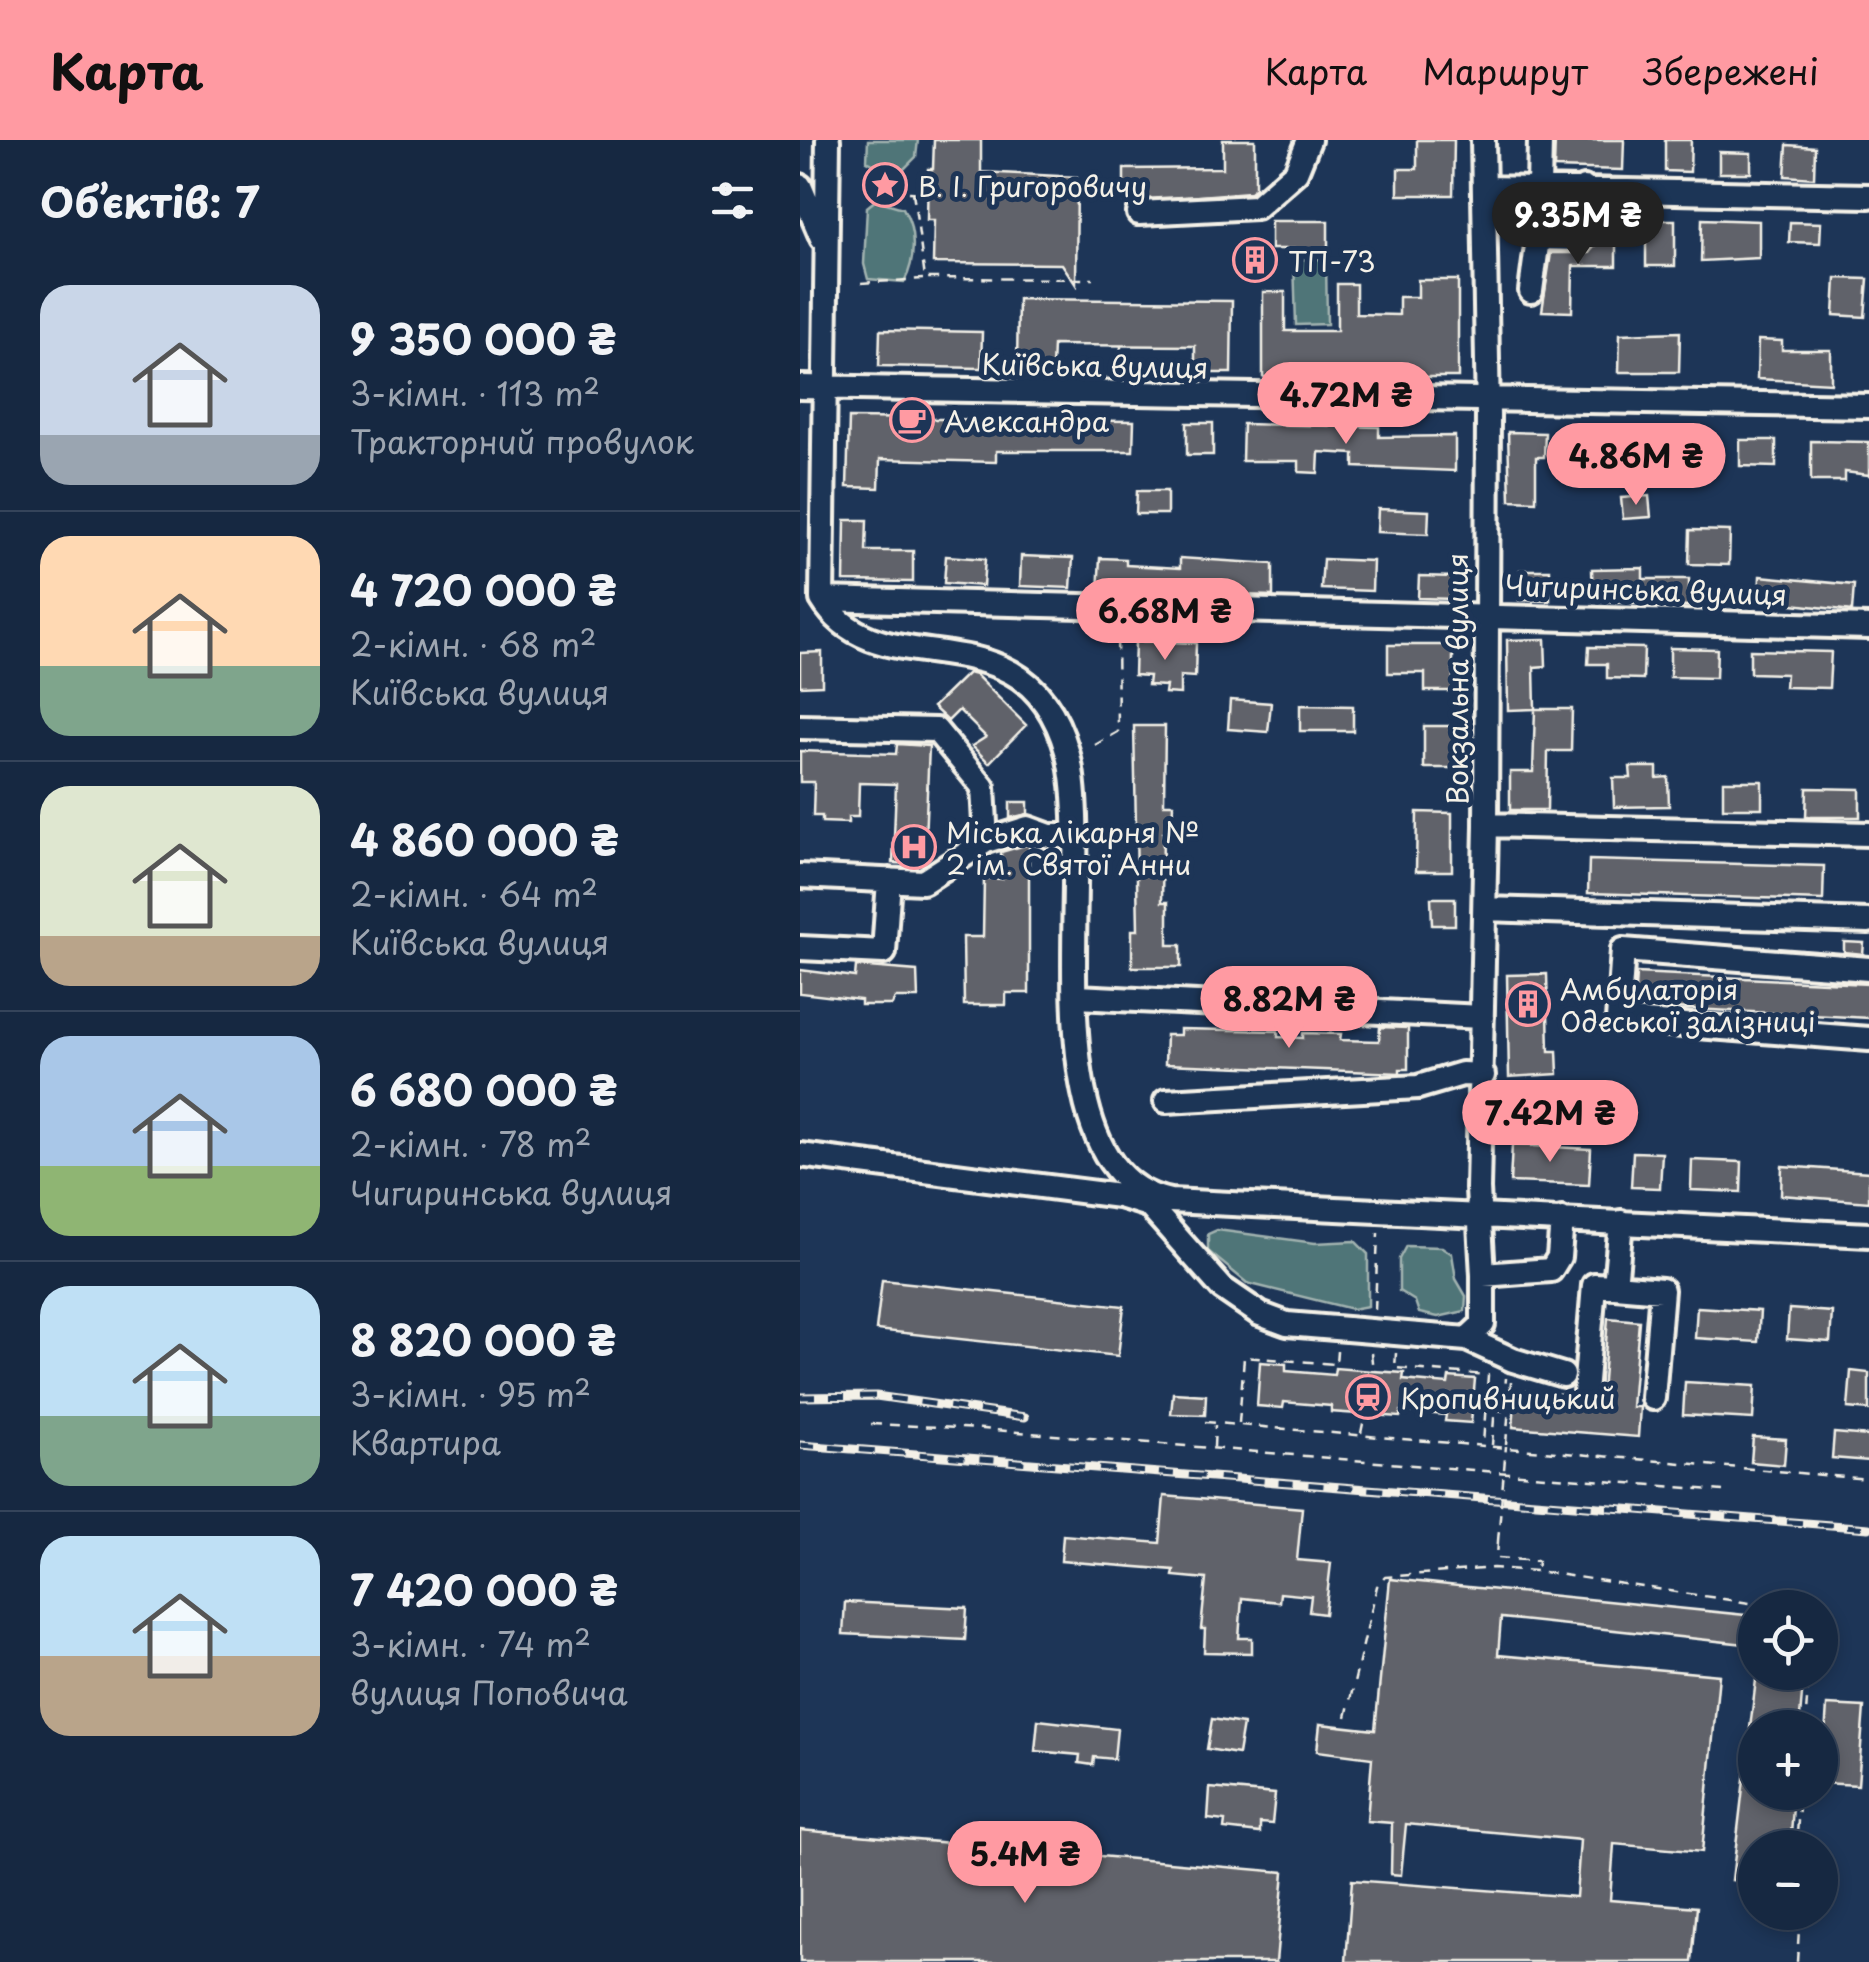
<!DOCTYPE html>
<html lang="uk">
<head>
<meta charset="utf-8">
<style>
  body { margin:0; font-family:"Playpen Sans",sans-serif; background:#23344c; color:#f1f3f6; height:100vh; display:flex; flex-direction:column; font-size:38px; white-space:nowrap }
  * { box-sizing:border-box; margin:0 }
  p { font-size:32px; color:#9ea6b1 }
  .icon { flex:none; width:55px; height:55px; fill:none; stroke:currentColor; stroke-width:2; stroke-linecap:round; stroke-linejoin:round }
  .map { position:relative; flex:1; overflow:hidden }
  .details { display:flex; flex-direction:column; background:#162841; width:800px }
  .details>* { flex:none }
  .buttons { position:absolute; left:938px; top:1450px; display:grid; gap:20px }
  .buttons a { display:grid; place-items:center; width:100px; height:100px; border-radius:50%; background:#162841; box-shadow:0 5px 15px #0003,0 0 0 2px #35445a; font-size:50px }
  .price { position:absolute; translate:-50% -85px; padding:0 22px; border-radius:35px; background:#ff9aa2; color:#111; font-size:32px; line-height:65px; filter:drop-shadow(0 2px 5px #0008) }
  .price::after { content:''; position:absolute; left:50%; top:60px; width:30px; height:22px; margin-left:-15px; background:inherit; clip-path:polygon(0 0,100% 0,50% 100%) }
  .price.current { background:#222; color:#fff }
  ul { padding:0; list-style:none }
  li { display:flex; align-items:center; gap:30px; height:250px; padding:0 40px }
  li+li { border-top:2px solid #35445a }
  li span { display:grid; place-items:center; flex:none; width:280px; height:200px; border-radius:30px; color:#555 }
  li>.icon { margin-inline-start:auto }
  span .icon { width:120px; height:120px; fill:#fffc; stroke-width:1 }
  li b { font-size:42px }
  h2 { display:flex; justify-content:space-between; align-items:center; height:120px; padding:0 40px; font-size:42px }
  header { display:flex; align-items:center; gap:60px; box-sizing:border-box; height:140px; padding:0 50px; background:#ff9aa2; color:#111 }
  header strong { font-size:48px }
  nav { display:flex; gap:55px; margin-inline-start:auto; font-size:35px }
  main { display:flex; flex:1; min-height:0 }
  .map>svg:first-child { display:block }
  .green { fill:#4f7578; stroke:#a2b3b0; stroke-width:2.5 }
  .building { fill:#60626a; stroke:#f4f1e8; stroke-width:2.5 }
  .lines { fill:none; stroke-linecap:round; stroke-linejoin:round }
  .minor-casing { stroke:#f4f1e8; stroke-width:30 }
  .path { stroke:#f4f1e8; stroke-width:2.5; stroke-dasharray:10 8; stroke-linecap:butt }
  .minor { stroke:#1d3557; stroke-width:22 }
  .rail-casing { stroke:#f4f1e8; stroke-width:9 }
  .rail { stroke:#1d3557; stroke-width:5; stroke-dasharray:15; stroke-linecap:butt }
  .path-bridge { stroke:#f4f1e8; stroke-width:2.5; stroke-dasharray:10 8; stroke-linecap:butt }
  .labels { text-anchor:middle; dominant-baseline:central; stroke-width:10; stroke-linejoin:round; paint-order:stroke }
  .poi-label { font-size:28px; fill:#f4f1e8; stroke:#1d3557; text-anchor:start }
  .street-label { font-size:28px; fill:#f4f1e8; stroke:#1d3557 }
</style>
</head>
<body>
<header>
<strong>Карта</strong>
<nav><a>Карта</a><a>Маршрут</a><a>Збережені</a></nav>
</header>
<main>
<section class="details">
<h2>Об’єктів: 7<svg class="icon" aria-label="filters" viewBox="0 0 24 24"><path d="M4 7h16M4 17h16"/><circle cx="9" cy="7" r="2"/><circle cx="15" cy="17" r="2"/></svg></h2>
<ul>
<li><span style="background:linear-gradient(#c9d6e8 75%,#9aa5b1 0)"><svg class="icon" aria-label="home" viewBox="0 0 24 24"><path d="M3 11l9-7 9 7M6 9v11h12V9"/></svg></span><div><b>9 350 000 ₴</b><p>3-кімн. · 113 m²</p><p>Тракторний провулок</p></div></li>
<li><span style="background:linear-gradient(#ffd9b3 65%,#7fa58c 0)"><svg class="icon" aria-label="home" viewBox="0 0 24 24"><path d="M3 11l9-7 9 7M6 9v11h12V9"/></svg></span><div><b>4 720 000 ₴</b><p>2-кімн. · 68 m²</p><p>Київська вулиця</p></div></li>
<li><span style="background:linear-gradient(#dfe7d0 75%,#b9a48a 0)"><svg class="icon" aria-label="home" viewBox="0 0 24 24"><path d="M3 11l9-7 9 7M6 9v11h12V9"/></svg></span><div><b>4 860 000 ₴</b><p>2-кімн. · 64 m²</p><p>Київська вулиця</p></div></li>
<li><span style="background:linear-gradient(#a9c7e8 65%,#8fb573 0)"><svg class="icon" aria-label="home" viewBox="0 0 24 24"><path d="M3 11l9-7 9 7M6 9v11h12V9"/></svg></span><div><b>6 680 000 ₴</b><p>2-кімн. · 78 m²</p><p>Чигиринська вулиця</p></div></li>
<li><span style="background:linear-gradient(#bfe0f5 65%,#7fa58c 0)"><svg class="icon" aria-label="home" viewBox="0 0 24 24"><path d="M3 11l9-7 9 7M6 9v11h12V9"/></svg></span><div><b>8 820 000 ₴</b><p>3-кімн. · 95 m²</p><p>Квартира</p></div></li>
<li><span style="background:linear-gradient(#bfe0f5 60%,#b9a48a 0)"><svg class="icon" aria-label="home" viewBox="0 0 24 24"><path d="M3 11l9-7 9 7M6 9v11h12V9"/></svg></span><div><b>7 420 000 ₴</b><p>3-кімн. · 74 m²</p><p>вулиця Поповича</p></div></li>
</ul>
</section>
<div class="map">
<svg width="1069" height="1822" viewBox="0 0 1069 1822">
  <rect width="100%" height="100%" fill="#1d3557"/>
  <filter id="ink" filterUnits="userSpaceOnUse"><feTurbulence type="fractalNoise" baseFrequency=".01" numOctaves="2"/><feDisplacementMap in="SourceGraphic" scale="20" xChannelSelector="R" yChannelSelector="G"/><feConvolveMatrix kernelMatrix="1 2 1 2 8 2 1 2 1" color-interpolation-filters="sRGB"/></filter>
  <g filter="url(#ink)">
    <!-- green -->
    <path class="green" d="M68,0H118L116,17L104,29L85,30L67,21Z
      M753,59L773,61L777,79L752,80V92H746Z
      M76,60L103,68C116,89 116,120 104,142L68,139L64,124L67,67Z
      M526,119L527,184L496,185L494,120Z
      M417,1090L515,1103L555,1101L568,1114V1166L552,1169L447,1143L408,1111V1094Z
      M606,1106L642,1107L652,1114L656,1139L666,1156L665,1171L638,1177L619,1173L615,1161L599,1151V1119Z"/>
    <!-- building -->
    <path class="building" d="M134,0H181V32L277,37L276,145L262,124L133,123L134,80H127L128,29H133Z
      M423,0H455V48L450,52L324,62V29L423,28Z
      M617,0H654L653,55H598V29H617Z
      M755,0H824L823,30L754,28Z
      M865,0H891L890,32L865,31Z
      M987,5L1015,7L1014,38L985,36Z
      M919,12L951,13V33H919Z
      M816,78V126H773L772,172L742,171L751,113H789L798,100V79Z
      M902,79L959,81V118L901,121Z
      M846,80H875V126H846Z
      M471,81H528V109H471Z
      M990,82L1021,83L1020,103L989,102Z
      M447,113H463V128L446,127Z
      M1036,138L1068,139L1065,177L1034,175Z
      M618,140H658V237H463V152H485V191H537V144H556V174L599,175V157H618Z
      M218,159L432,161L431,233H395V206L253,205L252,229L217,228Z
      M80,190L182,192L181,228L79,226Z
      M880,192L879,232H819L820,194Z
      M958,200L982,201V210H1031V243L957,239Z
      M49,278L334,281L333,311H196V322L80,319L79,348L47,347Z
      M387,283H413V315H387Z
      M443,284L579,287V297L655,296V331L554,327V314L519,312L518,333L499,332V321H442Z
      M708,292L745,293L744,317H736V361L710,360Z
      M901,298V328H872L871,299Z
      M940,300H976V327L940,326Z
      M1011,301L1069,302V335L1045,332V341H1011Z
      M337,351H367V374H336Z
      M849,356L851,377L823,379L821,358Z
      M578,369L629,371L628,394L577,392Z
      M45,380H67L66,411H113V442L44,441Z
      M890,390L930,391L929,425L889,424Z
      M146,416L185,419L183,446L144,443Z
      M221,416L273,418L271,448L220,446Z
      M300,418L326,419V425L380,428V418L473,424V456L298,451Z
      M523,419L573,421L572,451L521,449Z
      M843,428V439H889V466L793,461L792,429Z
      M720,430H750V461L719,460Z
      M619,436L656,437L655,459L618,458Z
      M960,436L1054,445L1052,471L959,460Z
      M745,499L746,526L734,527L735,569L708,570L707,500Z
      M335,501L396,503L395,537L380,536V554L365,553L366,546L348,545L349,536L334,535Z
      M588,505H653V551H625V533H588Z
      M789,507L844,508L843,539L807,538V524H788Z
      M870,508L917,509L916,538L870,537Z
      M950,510L1031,512L1029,548L985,547L986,534L950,533Z
      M22,512V545L0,546V513Z
      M168,533L176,535L226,585L189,623L172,606L186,597L159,570L148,581L133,567Z
      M430,560L471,563L468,592L428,589Z
      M500,565L553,566V591H500Z
      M735,569H772L771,611H748L747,670H710V632H733Z
      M334,586H365L364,664H373L372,693H363L362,762H368V805H381V827H332V790H338Z
      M624,586H655V628H624Z
      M97,604L129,606L124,724L93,723L96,644L59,643L58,677H48V683L22,682V676H13L14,642H0V611L96,614Z
      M830,627H857V638L868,637L869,666L814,667L813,638H831Z
      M923,641H962V668H923Z
      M1007,648L1060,649V677H1006Z
      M210,662H228V674L210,678Z
      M617,672L652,673V731H616Z
      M229,704V853H206V865H164L163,797H183L184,738L202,739L201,712Z
      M789,720L1024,726L1023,760L788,753Z
      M631,758H655V785H632Z
      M1044,802L1064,803L1063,814L1044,812Z
      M56,826L117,831L118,858H95L92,865H61V860L0,853V830L55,837Z
      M836,833L1069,844V878L834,866Z
      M747,834L749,911H757L758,934L709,937L707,835Z
      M580,887L608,888V929H600V933L365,924L366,895H380V889L478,891V897L503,898V893L541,894L540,900L579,901Z
      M712,1005L791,1009L789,1045L710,1042Z
      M833,1012L862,1013L860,1048L831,1047Z
      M892,1020L942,1022L941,1052L891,1050Z
      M982,1026L1069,1032V1062L981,1055Z
      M82,1140L324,1166L318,1216L76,1190Z
      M897,1167L960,1171L958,1202L895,1198Z
      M989,1169L1032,1172L1030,1202L987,1199Z
      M808,1178L839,1181L832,1267H840L838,1297L713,1287L716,1250L770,1255V1261L783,1268L801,1264Z
      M460,1222L486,1224V1231L534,1235L535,1228L573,1231L604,1233L603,1240L648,1244L649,1237L675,1239L671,1283L645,1281L646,1275L601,1271L600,1277L531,1272V1266L484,1262L483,1268L457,1266Z
      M1051,1231L1069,1233V1270L1048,1268Z
      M885,1242L955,1246L953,1279L883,1275Z
      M373,1253L406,1255L405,1275L371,1274Z
      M1034,1293L1069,1296V1321L1032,1318Z
      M953,1297L986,1299L984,1325L951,1322Z
      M364,1356L502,1368L497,1420L531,1423L525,1474L509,1472L511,1456L480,1453L479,1462L442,1458L439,1498H452V1513L404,1512L405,1489H401L406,1439L373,1436L374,1430L261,1421L263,1395L360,1403Z
      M590,1439L955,1476V1505L701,1478L698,1515L919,1535L902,1712L814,1704L810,1760L897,1767L892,1822H546L552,1740L776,1757L780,1700L606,1684L601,1735L591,1734L592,1683L567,1681L572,1618L517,1611L520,1584L575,1590Z
      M45,1462L167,1468L165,1500L43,1494Z
      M957,1532H1004L999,1588H950Z
      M1027,1565L1064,1567L1058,1645L1022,1643Z
      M412,1579L443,1584L438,1614L407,1609Z
      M238,1580L317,1589L314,1619L294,1617L293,1625L279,1623L280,1615L235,1611Z
      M946,1622H955V1652H994L990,1708H955V1742L932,1740Z
      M410,1648L475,1654L472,1684L460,1683V1693L424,1689L425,1681L408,1679Z
      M0,1690L484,1732L476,1822H0Z"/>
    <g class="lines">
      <!-- minor casing -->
      <g class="minor-casing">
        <path id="minor" d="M28,0L22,459C79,553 225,461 267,611C298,719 222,1032 370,1061L1069,1095
          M683,0L688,276L686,685L678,1049L683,1135L751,1130L759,1117L762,1079
          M740,0L738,98L783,99L784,48
          M0,46L22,98
          M684,48L1069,56
          M339,73L456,67L496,32L509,0
          M731,151L738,98
          M0,247L1069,266
          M22,459L1069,487
          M0,587L136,590L183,647L186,701
          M686,685L1069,694
          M0,736L123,742L186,701L228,688L250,696H275
          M685,769L1069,781
          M0,808L84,812L89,740
          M1069,829L823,810L818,880L1069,899
          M277,857L682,877
          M366,961L618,947L662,934L683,935
          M0,1015L319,1056L345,1064
          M336,1051L422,1148L460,1174L487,1184L667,1199L683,1184V1135
          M821,1082L815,1146L862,1150L853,1258
          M667,1199L713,1220L763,1235
          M785,1253L794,1145L815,1146"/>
      </g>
      <!-- path -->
      <path class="path" d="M73,50L127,53
        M113,52L125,138L293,139
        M61,143L123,139
        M320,234L321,205
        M295,605L318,592L317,488
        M575,1170L578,1093
        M571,1213L573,1231
        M596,1213L595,1228L688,1235L683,1304
        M405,1282L1069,1339
        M439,1283L444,1217L536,1224L537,1211
        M71,1284L183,1289L923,1351
        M561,1293L565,1274
        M706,1304L711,1242
        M692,1305L696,1252L700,1253L698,1270L703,1271L706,1238
        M414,1307L415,1285
        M698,1401L697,1418L738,1421L737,1431
        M546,1577L577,1446L585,1437L693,1428L737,1431L983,1468
        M1005,1588L1009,1532
        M996,1708L1000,1652
        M997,1822L1000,1772"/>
      <!-- minor -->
      <use href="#minor" class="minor"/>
      <!-- rail casing -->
      <g class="rail-casing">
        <path id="rail" d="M0,1257L76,1256L225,1277
          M0,1305L1069,1388"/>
      </g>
      <!-- rail -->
      <use href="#rail" class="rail"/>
      <!-- path-bridge -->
      <path class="path-bridge" d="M698,1401L706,1306"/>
    </g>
  </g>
  <!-- icons -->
  <defs>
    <g id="sight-ring" transform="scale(2.25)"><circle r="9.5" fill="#1d3557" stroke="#ff9aa2" stroke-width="1.5"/><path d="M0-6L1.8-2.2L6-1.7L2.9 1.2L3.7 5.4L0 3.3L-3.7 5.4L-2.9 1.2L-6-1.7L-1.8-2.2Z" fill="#ff9aa2"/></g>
    <g id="building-ring" transform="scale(2.25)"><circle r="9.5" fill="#1d3557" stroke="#ff9aa2" stroke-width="1.5"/><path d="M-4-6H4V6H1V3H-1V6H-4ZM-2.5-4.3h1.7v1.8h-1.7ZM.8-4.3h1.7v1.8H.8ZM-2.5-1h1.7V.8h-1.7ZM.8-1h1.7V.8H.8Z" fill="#ff9aa2"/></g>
    <g id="cafe-ring" transform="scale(2.25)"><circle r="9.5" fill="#1d3557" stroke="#ff9aa2" stroke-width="1.5"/><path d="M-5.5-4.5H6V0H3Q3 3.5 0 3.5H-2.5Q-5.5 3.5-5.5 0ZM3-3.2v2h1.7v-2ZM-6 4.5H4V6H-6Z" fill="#ff9aa2"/></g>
    <g id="hospital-ring" transform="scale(2.25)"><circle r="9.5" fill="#1d3557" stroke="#ff9aa2" stroke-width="1.5"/><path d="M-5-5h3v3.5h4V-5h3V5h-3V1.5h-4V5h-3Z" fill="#ff9aa2"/></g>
    <g id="station-ring" transform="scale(2.25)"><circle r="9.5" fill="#1d3557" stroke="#ff9aa2" stroke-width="1.5"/><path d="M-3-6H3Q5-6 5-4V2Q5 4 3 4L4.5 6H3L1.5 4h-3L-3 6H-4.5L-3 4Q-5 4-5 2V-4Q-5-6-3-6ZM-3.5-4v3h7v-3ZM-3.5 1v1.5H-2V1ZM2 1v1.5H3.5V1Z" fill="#ff9aa2"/></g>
  </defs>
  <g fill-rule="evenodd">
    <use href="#sight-ring" x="85" y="45"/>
    <use href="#building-ring" x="455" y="120"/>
    <use href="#cafe-ring" x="112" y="280"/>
    <use href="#hospital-ring" x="114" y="707"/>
    <use href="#building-ring" x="728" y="864"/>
    <use href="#station-ring" x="568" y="1257"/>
  </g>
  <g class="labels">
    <!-- poi labels -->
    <g class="poi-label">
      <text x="118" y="45">В. І. Григоровичу</text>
      <text x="488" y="120">ТП-73</text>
      <text x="144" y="280">Александра</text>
      <text x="146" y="691">Міська лікарня №<tspan x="146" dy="32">2 ім. Святої Анни</tspan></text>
      <text x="760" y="848">Амбулаторія<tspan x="760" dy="32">Одеської залізниці</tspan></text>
      <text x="600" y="1257">Кропивницький</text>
    </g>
    <!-- street labels -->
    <g class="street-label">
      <text transform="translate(295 225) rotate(1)">Київська вулиця</text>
      <text transform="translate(846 449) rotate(2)">Чигиринська вулиця</text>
      <text transform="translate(656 539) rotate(-90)">Вокзальна вулиця</text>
    </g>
  </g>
</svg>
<div class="buttons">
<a><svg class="icon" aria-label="locate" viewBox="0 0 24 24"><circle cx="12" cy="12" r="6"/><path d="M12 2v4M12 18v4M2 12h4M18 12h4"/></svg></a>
<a>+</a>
<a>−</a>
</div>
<b class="price current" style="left:778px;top:127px">9.35M ₴</b>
<b class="price" style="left:546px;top:307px">4.72M ₴</b>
<b class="price" style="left:836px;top:368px">4.86M ₴</b>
<b class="price" style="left:365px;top:523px">6.68M ₴</b>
<b class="price" style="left:489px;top:911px">8.82M ₴</b>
<b class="price" style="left:750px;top:1025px">7.42M ₴</b>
<b class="price" style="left:225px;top:1766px">5.4M ₴</b>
</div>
</main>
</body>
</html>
